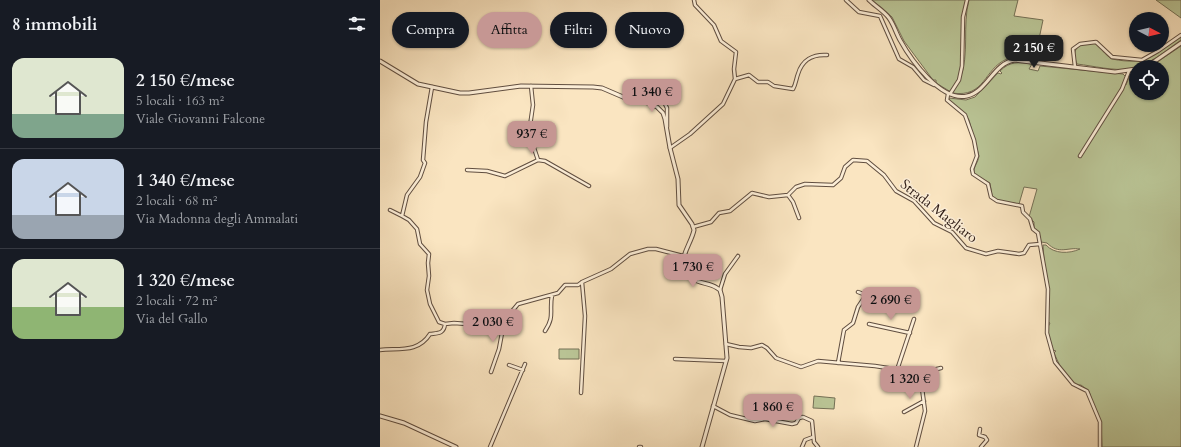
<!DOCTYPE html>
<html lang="it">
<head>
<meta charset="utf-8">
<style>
  body { margin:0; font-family:Cardo,serif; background:#20242c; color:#f1f3f6; height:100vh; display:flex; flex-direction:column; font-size:15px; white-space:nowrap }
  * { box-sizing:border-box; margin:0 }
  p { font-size:13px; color:#9ea1a6 }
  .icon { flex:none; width:22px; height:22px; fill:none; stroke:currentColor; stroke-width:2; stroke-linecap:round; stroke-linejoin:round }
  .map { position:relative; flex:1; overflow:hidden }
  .sheet { display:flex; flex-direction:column; background:#171b24; width:380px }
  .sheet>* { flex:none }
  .banner { position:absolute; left:12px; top:12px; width:380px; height:36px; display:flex; gap:8px }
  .needle { width:26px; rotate:97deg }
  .controls { position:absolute; left:749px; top:12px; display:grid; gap:8px }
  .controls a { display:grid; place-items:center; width:40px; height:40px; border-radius:50%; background:#171b24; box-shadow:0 1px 3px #0004; font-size:20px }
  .price { position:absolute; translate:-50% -34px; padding:0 9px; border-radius:8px; background:#c59692; color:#111; font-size:13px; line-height:26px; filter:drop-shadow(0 1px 2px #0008) }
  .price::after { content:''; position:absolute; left:50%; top:24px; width:12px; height:9px; margin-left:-6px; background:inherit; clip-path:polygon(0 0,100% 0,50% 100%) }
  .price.current { background:#222; color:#fff }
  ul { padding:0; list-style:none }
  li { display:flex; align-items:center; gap:12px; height:100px; padding:0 12px }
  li+li { border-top:1px solid #363941 }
  li span { display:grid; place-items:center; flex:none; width:112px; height:80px; border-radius:12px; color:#555 }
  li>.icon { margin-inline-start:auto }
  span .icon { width:48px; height:48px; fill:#fffc; stroke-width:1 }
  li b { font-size:17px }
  h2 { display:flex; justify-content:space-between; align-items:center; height:48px; padding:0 12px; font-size:17px }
  .pill { padding:0 14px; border-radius:18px; background:#171b24; box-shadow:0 1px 3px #0004; font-size:14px; line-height:36px }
  .pill.current { background:#c59692; color:#111 }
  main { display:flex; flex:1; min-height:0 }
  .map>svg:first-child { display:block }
  .green { fill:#bac596; stroke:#747056 }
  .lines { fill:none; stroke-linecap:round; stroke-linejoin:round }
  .minor-casing { stroke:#604e40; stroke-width:4.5 }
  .tertiary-casing { stroke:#604e40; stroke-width:5 }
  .minor { stroke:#fceed7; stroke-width:2.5 }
  .tertiary { stroke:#fceed7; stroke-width:3 }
  .labels { text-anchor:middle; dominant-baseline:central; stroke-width:3; stroke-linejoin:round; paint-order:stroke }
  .street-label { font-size:14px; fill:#2d1b15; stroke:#fceed7 }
</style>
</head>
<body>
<main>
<section class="sheet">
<h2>8 immobili<svg class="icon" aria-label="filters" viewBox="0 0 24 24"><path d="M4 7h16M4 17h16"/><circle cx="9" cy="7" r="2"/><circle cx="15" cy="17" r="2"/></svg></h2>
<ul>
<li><span style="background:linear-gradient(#dfe7d0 70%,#7fa58c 0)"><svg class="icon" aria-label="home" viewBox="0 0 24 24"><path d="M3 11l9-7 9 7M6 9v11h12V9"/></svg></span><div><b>2 150 €/mese</b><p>5 locali · 163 m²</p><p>Viale Giovanni Falcone</p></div></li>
<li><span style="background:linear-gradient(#c9d6e8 70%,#9aa5b1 0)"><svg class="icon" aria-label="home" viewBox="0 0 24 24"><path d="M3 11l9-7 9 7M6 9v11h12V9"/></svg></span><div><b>1 340 €/mese</b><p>2 locali · 68 m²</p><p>Via Madonna degli Ammalati</p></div></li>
<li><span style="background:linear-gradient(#dfe7d0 60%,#8fb573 0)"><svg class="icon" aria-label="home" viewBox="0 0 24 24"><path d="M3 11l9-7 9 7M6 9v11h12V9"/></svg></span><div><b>1 320 €/mese</b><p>2 locali · 72 m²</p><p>Via del Gallo</p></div></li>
</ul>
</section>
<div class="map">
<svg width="801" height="447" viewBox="0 0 801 447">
  <rect width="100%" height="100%" fill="#fae5c1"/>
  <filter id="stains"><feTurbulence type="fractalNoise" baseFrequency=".005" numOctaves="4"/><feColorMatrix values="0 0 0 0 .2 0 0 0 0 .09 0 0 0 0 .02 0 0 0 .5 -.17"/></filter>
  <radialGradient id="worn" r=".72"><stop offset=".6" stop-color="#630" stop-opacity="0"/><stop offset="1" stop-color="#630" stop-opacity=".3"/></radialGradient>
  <!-- green -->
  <path class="green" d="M492,0H587L582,17V66L578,79L571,92L556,83V80H553L524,41L512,17Z
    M589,0H638L634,16L663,20L655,58C646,60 636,56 627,59C603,69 606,98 572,93C575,89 578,84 580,79C590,54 582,26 589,0Z
    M776,0H801V18Z
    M801,36V40C785,51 769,66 749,69C733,71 714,66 697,64C694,57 693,51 699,46C723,38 716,49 732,59C767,66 774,55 801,36Z
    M801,46V447H722L721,422L712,401L709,391L701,385H696L680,366L674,353L676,351L673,350C671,341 665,330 670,323L668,322L669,289L665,273L663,245H666C674,254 689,254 700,249C687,247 679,255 667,243L661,242L659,233L654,228V222L649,217L657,189L644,187L639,204L617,200L612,196L610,183L594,174C593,167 598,163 599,156L589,120L586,115L569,101V98L586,100L595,97L618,73L621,74L622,73L620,71C630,61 639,62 652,64L649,69L658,71L660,66L743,74L746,77L743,83L746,85L750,75L756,72V93H782V67H770Z
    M179,349H199V359H179Z
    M434,396L455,398L454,409L433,408Z"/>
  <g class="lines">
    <!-- minor casing -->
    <g class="minor-casing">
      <path id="minor" d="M466,0L479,12L500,16L519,59L533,67L544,80L554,85
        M695,67L693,49L700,44L716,42L732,57L762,60L778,51L801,35
        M355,79L369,75L378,82H388L394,86L413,89C416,84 416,79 418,74C422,60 433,54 447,55
        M151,86L153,105L149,133L158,160
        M52,87L46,122L43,160L45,163L40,177L27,195L22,216L29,220L37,229L40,244L49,254L48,263L49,276L47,290L50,304L59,322L65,324
        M568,94L567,100L585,115L594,140L597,156L592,169L593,174L608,184L611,197L617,201L642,206L643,212L650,219L653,229L658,233L668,289L667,333L675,362L693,384L707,391L720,422V447
        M570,94L579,80L582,66L583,17L587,0
        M258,101L276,98L283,100L287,108V127
        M290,148L310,134L343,104L355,79L354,69L356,52L341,41L334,25L315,5L314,0
        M700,156L742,89L749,71
        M87,170L107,171L125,176L158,160L165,161L209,186
        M408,195L413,202L419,218
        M10,210L22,216
        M313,227L331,222L339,213L350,211L372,193L389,197L408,195L416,187L425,184L453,185L461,178L465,167L473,160L487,161L504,175L516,191L534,201L554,223L572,232L586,248L606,254L618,251L639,254L644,253L649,245L660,244
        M340,290L345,274L358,256
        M489,324L530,333
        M165,331C175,316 169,312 172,295
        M346,344L359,347L371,348L382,345L387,348L396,358L421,367L438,361L495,366L540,373L545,411L536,447
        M0,350C19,348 38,353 50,334C58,333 64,334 65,324L74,323L100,325L113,318L128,316L138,304L178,293L185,285H198L202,282L231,269L250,254L268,249H276L303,256
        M295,359L346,361
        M458,363L464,330L473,323L478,307L486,295L478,292
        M129,365L143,370
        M517,370L534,319
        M111,372L119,349L125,317
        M540,373L561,368
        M201,393L205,316L202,282
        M333,406L350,415L375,421L385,419L412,424L416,423L419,418L423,417L432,421L434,442L438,447
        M524,412L544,401
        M600,429L599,435L605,437L607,440L601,447
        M110,447L145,364
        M259,447H261
        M422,447L425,440L433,437"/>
    </g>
    <!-- tertiary casing -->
    <g class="tertiary-casing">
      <path id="tertiary" d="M489,0C495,6 504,11 509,18C514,25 516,33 520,40C531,60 561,102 587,96C608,91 613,63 635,60L735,72L756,69
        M0,61L38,84L80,93H89L141,86L213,87L222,88L250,100L269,103L277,107L283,113L285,119L290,148L298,179L299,205L312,224L314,230C311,246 291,266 313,279C321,284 330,283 337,288L340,290L342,297L347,358L322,447
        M764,67L775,61L801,43
        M0,416L24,423L76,447"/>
    </g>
    <!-- minor -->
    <use href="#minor" class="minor"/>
    <!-- tertiary -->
    <use href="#tertiary" class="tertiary"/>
  </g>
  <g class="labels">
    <!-- street labels -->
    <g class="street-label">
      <text transform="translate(559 211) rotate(38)">Strada Magliaro</text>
    </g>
  </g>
  <rect width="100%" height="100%" filter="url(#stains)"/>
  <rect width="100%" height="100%" fill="url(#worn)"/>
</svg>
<div class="controls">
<a><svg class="needle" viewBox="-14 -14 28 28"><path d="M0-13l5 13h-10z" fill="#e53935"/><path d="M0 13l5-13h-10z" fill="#9ea1a6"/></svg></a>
<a><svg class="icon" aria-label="locate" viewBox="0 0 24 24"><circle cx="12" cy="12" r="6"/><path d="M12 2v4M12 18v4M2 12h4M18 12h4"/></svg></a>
</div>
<b class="price current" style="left:654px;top:69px">2 150 €</b>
<b class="price" style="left:272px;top:113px">1 340 €</b>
<b class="price" style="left:152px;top:155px">937 €</b>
<b class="price" style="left:313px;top:288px">1 730 €</b>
<b class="price" style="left:511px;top:321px">2 690 €</b>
<b class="price" style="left:113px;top:343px">2 030 €</b>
<b class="price" style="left:530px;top:400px">1 320 €</b>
<b class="price" style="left:393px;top:428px">1 860 €</b>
<div class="banner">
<a class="pill">Compra</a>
<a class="pill current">Affitta</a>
<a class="pill">Filtri</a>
<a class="pill">Nuovo</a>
</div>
</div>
</main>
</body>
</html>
